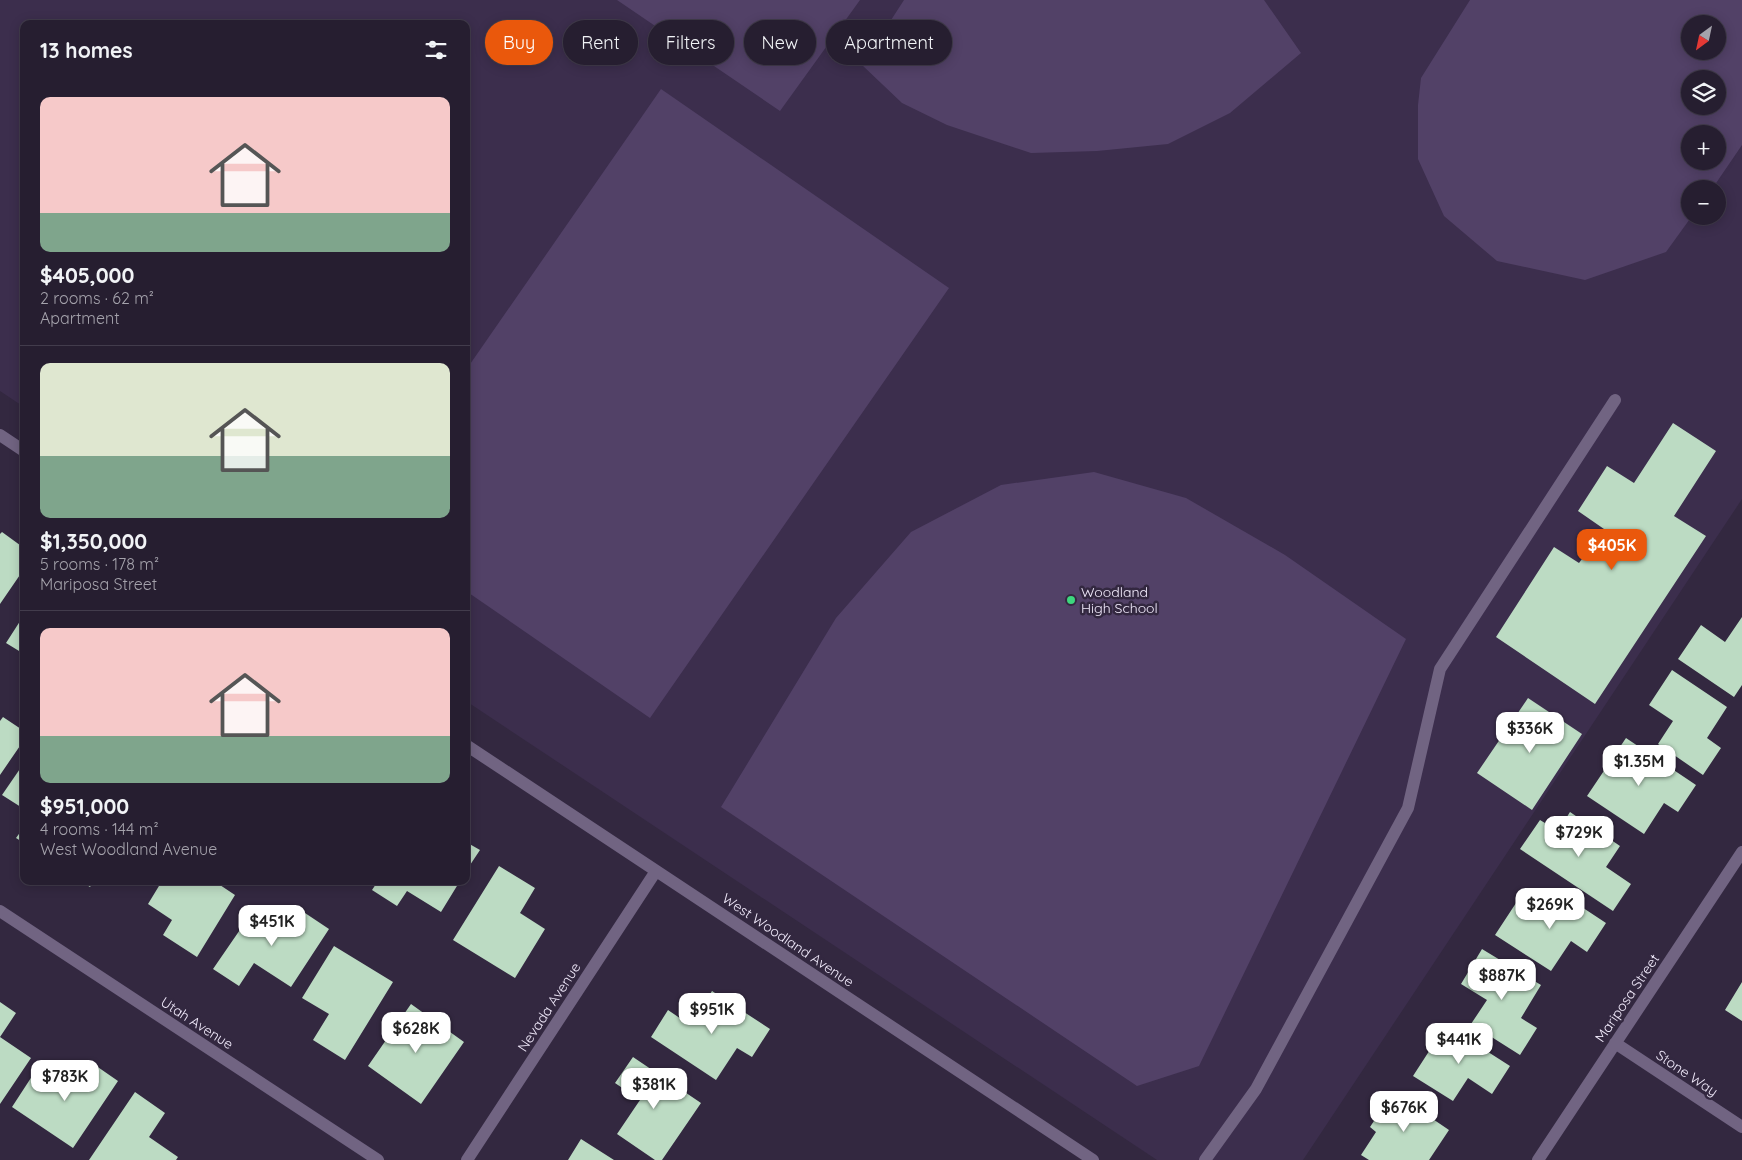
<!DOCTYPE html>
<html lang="en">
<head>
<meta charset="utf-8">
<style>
  body { margin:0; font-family:Quicksand,sans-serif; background:#2e2738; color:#f1f3f6; height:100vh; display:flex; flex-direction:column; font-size:19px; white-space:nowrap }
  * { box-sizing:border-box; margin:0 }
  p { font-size:16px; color:#a4a2ab }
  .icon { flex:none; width:28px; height:28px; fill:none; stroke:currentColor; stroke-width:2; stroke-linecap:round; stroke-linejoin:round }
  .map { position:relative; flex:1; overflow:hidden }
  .details { position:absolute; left:20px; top:20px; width:450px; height:865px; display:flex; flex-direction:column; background:#261e30; border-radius:10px; box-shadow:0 2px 12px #0003,0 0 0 1px #423c4c }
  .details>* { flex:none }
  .banner { position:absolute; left:485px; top:20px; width:475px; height:45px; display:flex; gap:10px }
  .needle { width:32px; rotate:213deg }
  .fabs { position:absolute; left:1681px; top:15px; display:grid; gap:10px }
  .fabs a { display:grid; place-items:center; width:45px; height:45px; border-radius:50%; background:#261e30; box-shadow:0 2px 12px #0003,0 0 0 1px #423c4c; font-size:25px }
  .price { position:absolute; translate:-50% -42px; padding:0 11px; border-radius:10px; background:#fff; color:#222; font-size:16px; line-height:32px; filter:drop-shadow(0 1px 2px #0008) }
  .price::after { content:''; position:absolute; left:50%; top:30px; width:15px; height:11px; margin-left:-8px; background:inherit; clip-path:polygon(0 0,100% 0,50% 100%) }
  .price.on { background:#ea580c; color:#fff }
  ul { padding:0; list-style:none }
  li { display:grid; align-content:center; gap:10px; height:265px; padding:0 20px }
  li+li { border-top:1px solid #423c4c }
  li span { display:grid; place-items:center; height:155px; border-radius:10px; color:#555 }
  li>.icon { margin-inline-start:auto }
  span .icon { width:90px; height:90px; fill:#fffc; stroke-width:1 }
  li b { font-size:21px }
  h2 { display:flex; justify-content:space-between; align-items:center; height:60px; padding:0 20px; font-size:21px }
  .chip { padding:0 18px; border-radius:22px; background:#261e30; box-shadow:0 2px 12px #0003,0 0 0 1px #423c4c; font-size:18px; line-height:45px }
  .chip.on { background:#ea580c; color:#fff }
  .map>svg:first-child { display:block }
  .built { fill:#3c2e4d; fill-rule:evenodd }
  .green { fill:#524167; fill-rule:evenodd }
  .building { fill:#bcdbc3 }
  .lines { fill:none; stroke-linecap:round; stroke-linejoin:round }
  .lane { stroke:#716482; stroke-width:12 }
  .street { stroke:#716482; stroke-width:12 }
  .poi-dot { fill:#3dd77e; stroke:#332840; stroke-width:2 }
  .labels { text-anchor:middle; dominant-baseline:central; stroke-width:5; stroke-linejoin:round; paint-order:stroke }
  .poi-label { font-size:14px; fill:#f2ebfc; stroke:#332840; text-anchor:start }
  .street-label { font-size:14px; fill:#f2ebfc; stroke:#332840 }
</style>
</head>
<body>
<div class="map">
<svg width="1742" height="1160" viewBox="0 0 1742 1160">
  <rect width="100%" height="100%" fill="#332840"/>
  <!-- built -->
  <path class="built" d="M0,0H1742V499L1303,1160H1157L466,701V24H24V407L0,391ZM1690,24H1718V51H1690ZM1690,79H1718V106H1690ZM1690,134H1718V161H1690ZM1690,189H1718V216H1690Z"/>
  <!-- green -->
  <path class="green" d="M617,0H860L780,111Z
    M904,0H1264L1301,53L1230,113L1168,144L1097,151L1031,153L947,125L902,103L862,65Z
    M1470,0H1742V145L1712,189H1690V216H1692L1666,252L1585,280L1497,261L1444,216L1418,159V105L1421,78ZM1690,24H1718V51H1690ZM1690,79H1718V106H1690ZM1690,134H1718V161H1690Z
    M661,89L949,288L650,718L466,591V370Z
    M1094,472L1186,498L1285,555L1406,639L1199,1066L1137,1086L721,807L836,618L911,532L1001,485Z"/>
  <!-- building -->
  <path class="building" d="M1673,423L1716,451L1674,516L1706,536L1595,704L1496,637L1554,547L1579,563L1604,529L1578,511L1607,466L1634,483Z
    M2,532L24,548V569L0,604V534Z
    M24,615V654L6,643Z
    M1742,617V685L1734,697L1678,659L1701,625L1725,642Z
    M1672,670L1727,707L1707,738L1721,748L1703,775L1658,744L1673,721L1649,705Z
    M1528,698L1582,734L1532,810L1477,773Z
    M3,717L24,731V740L0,775V721Z
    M1626,738L1696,785L1678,812L1664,803L1644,834L1587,796Z
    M24,763V809L2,795Z
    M1570,812L1620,846L1606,867L1631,884L1613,911L1520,849L1540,820L1558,831Z
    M24,827V843L16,838Z
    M466,842L480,850L466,871Z
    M499,866L535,888L520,913L545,929L515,978L453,940Z
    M80,881H94L90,887Z
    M162,881H214L235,895L197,957L163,935L172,920L148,904Z
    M378,881H460L441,912L407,891L397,906L372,890Z
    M1559,892L1606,923L1587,952L1571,941L1551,971L1495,935L1518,900L1543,916Z
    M257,905L291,927L302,911L329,929L291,987L254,963L239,986L213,969Z
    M334,946L393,982L345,1060L313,1040L329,1014L302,998Z
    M1482,949L1541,985L1521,1018L1537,1028L1520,1055L1471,1024L1487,1000L1461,984Z
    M1742,982V1021L1725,1010Z
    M712,991L770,1029L752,1057L737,1048L716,1080L651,1037L668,1010L690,1025Z
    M0,1002L16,1013L0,1037Z
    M411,1004L464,1042L421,1104L368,1066Z
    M1446,1025L1510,1066L1492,1094L1468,1078L1453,1101L1413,1076Z
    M0,1037L31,1058L0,1104Z
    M633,1057L701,1103L662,1160H655L617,1134L640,1100L615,1083Z
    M92,1063L118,1081L73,1148L12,1107L40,1064L76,1087Z
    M135,1092L165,1113L149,1137L178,1157L176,1160H89Z
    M1393,1092L1449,1130L1429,1160H1369L1361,1155L1376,1132L1370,1127Z
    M581,1139L614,1160H568Z"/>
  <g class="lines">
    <!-- lane -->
    <path class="lane" d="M1205,1160L1256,1089L1408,808L1440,669L1615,400"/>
    <!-- street -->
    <path class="street" d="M0,435L24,451
      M466,745L1093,1160
      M0,911L378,1160
      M1615,1043L1742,1127
      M467,1160L656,871
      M1538,1160L1742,852"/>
  </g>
  <!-- markers -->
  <circle class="poi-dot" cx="1071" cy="600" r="5"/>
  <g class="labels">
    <!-- poi labels -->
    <g class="poi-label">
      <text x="1081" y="592">Woodland<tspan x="1081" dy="16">High School</tspan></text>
    </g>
    <!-- street labels -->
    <g class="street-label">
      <text transform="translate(788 940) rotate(34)">West Woodland Avenue</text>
      <text transform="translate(1627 998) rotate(-56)">Mariposa Street</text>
      <text transform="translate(549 1007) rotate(-57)">Nevada Avenue</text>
      <text transform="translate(197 1023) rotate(33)">Utah Avenue</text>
      <text transform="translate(1687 1073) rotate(34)">Stone Way</text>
    </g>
  </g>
</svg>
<div class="fabs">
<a><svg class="needle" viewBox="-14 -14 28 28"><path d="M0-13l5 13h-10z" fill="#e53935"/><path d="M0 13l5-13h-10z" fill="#a4a2ab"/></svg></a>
<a><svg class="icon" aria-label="layers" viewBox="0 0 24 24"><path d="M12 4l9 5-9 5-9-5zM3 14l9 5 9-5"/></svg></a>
<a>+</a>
<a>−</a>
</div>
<b class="price on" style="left:1612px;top:571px">$405K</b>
<b class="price" style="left:1530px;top:754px">$336K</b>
<b class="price" style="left:1639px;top:787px">$1.35M</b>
<b class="price" style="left:1579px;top:858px">$729K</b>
<b class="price" style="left:1550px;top:930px">$269K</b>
<b class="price" style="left:272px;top:947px">$451K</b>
<b class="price" style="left:1502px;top:1001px">$887K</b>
<b class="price" style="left:712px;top:1035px">$951K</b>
<b class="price" style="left:416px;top:1054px">$628K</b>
<b class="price" style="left:1459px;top:1065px">$441K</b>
<b class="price" style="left:65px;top:1102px">$783K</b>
<b class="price" style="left:654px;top:1110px">$381K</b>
<b class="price" style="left:1404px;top:1133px">$676K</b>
<div class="banner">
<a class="chip on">Buy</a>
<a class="chip">Rent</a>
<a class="chip">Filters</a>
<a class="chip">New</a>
<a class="chip">Apartment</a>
</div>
<section class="details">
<h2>13 homes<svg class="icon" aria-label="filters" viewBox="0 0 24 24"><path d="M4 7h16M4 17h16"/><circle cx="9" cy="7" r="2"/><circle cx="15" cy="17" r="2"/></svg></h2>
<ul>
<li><span style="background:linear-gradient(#f6c9c9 75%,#7fa58c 0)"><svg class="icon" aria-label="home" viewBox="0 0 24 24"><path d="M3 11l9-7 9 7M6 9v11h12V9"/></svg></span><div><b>$405,000</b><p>2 rooms · 62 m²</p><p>Apartment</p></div></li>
<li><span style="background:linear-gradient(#dfe7d0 60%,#7fa58c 0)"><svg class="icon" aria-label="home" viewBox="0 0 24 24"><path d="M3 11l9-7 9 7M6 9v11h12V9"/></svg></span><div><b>$1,350,000</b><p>5 rooms · 178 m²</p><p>Mariposa Street</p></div></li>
<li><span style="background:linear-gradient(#f6c9c9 70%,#7fa58c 0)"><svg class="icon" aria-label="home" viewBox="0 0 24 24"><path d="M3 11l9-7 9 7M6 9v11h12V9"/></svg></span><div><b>$951,000</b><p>4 rooms · 144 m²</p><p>West Woodland Avenue</p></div></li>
</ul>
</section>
</div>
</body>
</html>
